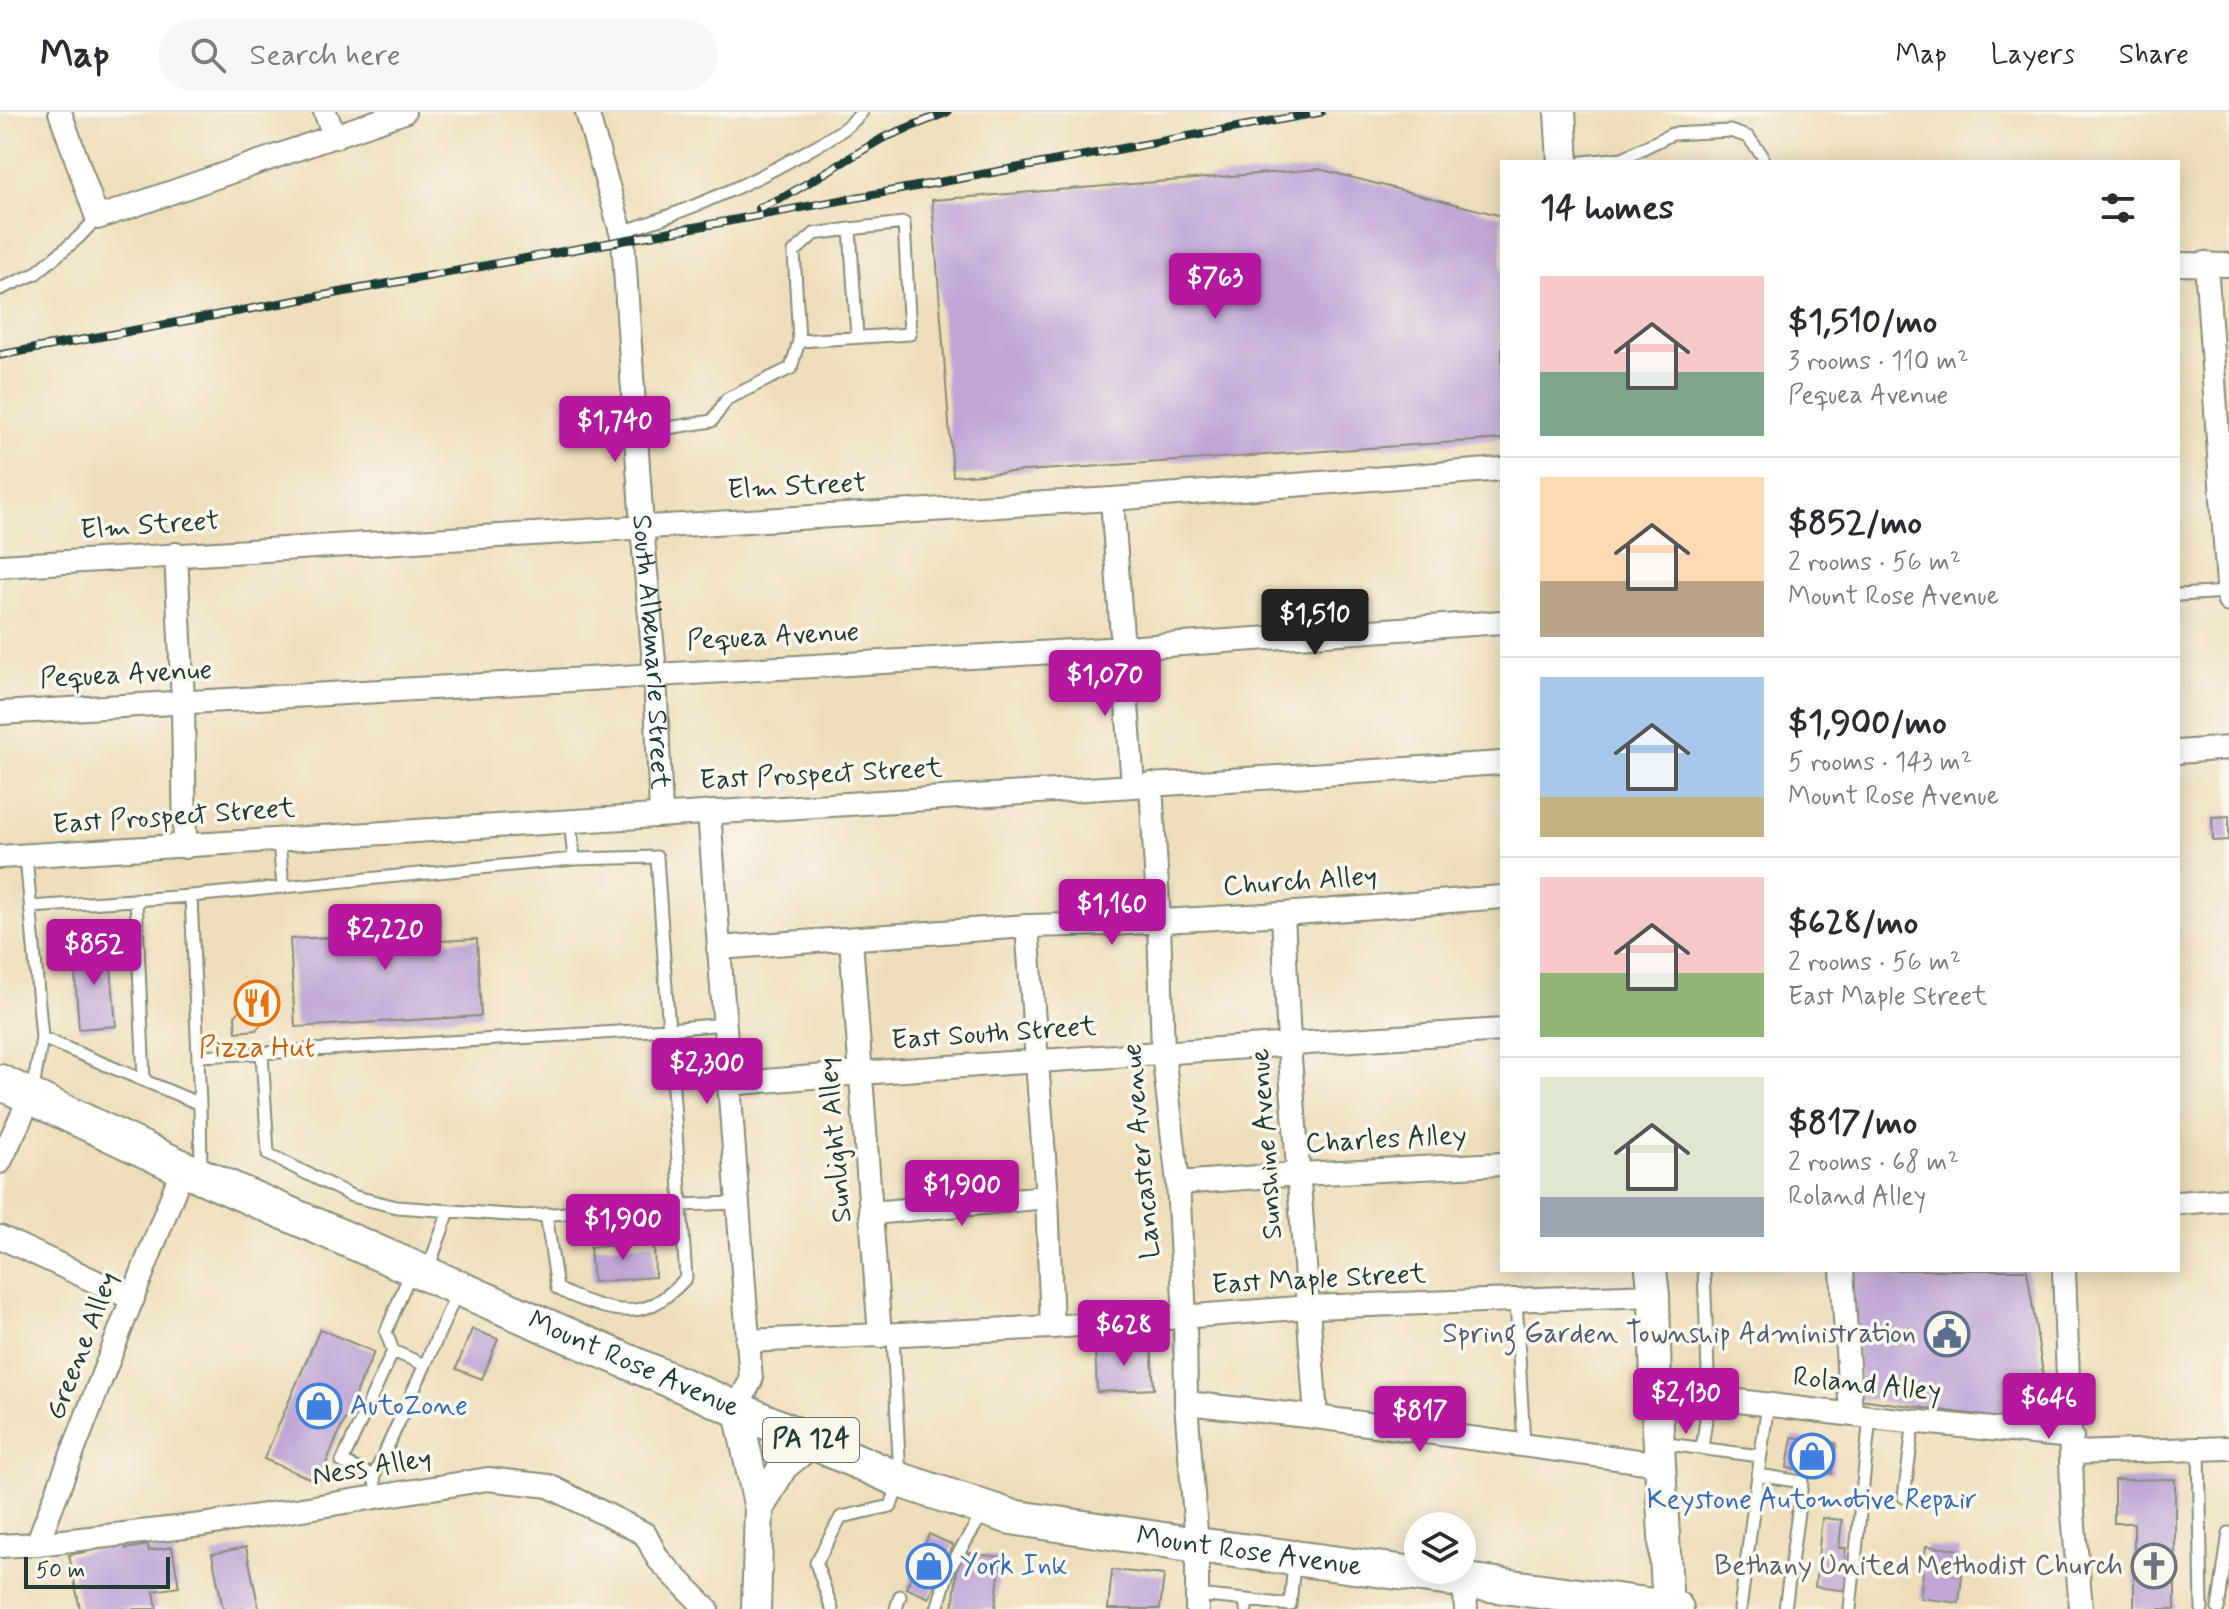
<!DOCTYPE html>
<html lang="en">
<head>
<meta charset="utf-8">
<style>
  body { margin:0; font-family:Mynerve,sans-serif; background:#f7f7f7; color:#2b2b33; height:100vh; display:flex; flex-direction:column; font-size:30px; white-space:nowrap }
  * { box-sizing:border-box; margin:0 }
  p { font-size:26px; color:#7c7c81 }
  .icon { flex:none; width:44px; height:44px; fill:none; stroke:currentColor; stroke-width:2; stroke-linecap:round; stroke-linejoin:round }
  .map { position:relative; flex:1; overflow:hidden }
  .sheet { position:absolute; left:1500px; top:48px; width:680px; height:1112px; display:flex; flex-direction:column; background:#fff; border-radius:0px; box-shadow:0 4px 20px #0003 }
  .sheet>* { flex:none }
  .fabs { position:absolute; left:1404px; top:1400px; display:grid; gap:16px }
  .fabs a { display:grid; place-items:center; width:72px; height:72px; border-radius:50%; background:#fff; box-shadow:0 4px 20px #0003; font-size:40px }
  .scale { position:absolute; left:24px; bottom:20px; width:146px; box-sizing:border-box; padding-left:8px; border:4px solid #1f3d34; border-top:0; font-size:22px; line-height:28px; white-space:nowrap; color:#1f3d34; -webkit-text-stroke:6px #fbf7ec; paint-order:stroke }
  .price { position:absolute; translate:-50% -68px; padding:0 18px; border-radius:8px; background:#b5179e; color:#fff; font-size:26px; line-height:52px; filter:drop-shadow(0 2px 4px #0008) }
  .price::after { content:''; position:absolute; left:50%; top:48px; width:24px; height:18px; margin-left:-12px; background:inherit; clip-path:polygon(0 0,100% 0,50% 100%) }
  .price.current { background:#222; color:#fff }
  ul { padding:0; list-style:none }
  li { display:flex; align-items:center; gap:24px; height:200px; padding:0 40px }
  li+li { border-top:2px solid #e1e1e2 }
  li span { display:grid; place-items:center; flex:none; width:224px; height:160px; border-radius:0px; color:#555 }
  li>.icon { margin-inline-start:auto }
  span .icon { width:96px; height:96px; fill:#fffc; stroke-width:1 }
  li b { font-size:34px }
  h2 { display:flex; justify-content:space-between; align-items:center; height:96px; padding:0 40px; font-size:34px }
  header { display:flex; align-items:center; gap:48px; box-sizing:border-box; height:112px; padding:0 40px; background:#fff; border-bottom:2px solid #e1e1e2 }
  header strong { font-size:38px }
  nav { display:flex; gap:44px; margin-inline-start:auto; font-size:28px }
  .search { width:560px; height:72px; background:#f7f7f7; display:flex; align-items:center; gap:20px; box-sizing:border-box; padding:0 28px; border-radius:44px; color:#7c7c81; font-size:30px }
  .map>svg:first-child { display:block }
  .building { fill:#bfa6d5 }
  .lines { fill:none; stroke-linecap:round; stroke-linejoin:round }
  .service-casing { stroke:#868e78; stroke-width:15 }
  .minor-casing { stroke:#868e78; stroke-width:26 }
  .tertiary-casing { stroke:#868e78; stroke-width:32 }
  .secondary-casing { stroke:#868e78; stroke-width:34 }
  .primary-casing { stroke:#868e78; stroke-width:38 }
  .service { stroke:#fff; stroke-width:11 }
  .minor { stroke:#fff; stroke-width:22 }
  .tertiary { stroke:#fff; stroke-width:28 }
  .secondary { stroke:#fff; stroke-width:30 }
  .primary { stroke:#fff; stroke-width:34 }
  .rail-casing { stroke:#1f3d34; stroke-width:9 }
  .rail { stroke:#fbf7ec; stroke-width:6; stroke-dasharray:18; stroke-linecap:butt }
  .labels { text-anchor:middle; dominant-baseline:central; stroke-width:7; stroke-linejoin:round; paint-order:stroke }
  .shield { fill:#fbf7ec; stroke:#61756b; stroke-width:2 }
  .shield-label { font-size:26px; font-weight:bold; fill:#1f3d34 }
  .street-label { font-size:28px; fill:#1f3d34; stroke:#fbf7ec }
  .food-label { font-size:28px; fill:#c56008; stroke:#fbf7ec }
  .service-label { font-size:28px; fill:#4e5e75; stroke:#fbf7ec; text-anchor:end }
  .shop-label { font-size:28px; fill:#366cbe; stroke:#fbf7ec; text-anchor:start }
  .worship-label { font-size:28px; fill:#5b616d; stroke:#fbf7ec; text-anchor:end }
</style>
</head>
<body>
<header>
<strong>Map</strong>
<div class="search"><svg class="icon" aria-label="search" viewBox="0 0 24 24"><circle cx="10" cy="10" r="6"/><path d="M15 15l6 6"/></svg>Search here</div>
<nav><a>Map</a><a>Layers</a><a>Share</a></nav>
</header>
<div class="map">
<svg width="2229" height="1497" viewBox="0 0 2229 1497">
  <rect width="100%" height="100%" fill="#fbf7ec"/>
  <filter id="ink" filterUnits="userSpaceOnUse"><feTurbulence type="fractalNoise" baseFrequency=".0125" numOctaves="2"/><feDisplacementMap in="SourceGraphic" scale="16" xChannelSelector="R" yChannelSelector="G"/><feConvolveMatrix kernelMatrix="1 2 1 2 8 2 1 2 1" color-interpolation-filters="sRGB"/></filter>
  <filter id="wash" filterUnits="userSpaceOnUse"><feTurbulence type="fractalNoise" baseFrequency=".006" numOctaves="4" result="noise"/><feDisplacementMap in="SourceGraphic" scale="32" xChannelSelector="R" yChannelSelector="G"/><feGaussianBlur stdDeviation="1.8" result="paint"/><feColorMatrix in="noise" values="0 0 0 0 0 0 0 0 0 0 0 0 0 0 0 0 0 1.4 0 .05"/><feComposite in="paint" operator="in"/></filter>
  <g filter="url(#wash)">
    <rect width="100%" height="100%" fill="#eedebc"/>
    <g id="blocks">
      <!-- building -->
      <path class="building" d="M1319,57L1502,104V327L953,364L932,88Z
        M2229,704V728L2213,729L2212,705Z
        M439,794L441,829L477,827L481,904L295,915L290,827L354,824L352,798Z
        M109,832L116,914L79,917L73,835Z
        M257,878H267L269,904L256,918L236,920L235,904Z
        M654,1131L655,1165L593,1170L590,1135Z
        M1852,1158H2027L2051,1313L1860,1287Z
        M320,1217L374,1240L318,1370L264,1347Z
        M472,1217L498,1227L482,1267L456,1257Z
        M1151,1232L1154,1277L1097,1280L1095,1235Z
        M1792,1325L1836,1331L1832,1362L1787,1356Z
        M2175,1367V1497H2134V1411H2114V1368Z
        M1822,1406L1842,1408L1839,1436H1846L1844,1451L1851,1452L1848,1479L1815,1475Z
        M929,1422L953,1433L929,1486L906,1476Z
        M125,1432L126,1437L148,1433L149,1439L172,1435L179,1475L154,1479L157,1497H80L69,1443Z
        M1926,1434L1960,1438L1957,1463H1962L1959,1491L1920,1486Z
        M246,1435L259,1497H223L212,1442Z
        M959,1440L1001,1445L995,1497H953Z
        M1112,1458L1164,1463L1160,1497H1108Z"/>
    </g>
  </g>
  <g filter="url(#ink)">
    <use href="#blocks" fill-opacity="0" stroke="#868e78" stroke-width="2"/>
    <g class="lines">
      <!-- service casing -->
      <g class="service-casing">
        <path id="service" d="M1583,50L1623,46L1672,22L1730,19L1748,25L1762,43L1763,50
          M622,120C685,100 744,75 802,42C824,29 846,19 862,0
          M0,177L35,162L78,126L97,106
          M799,229L910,222L904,111L850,117L857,225
          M636,321L712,309L727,287L791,256L799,229L794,140L814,122L850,117
          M2178,483L2228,480
          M570,708L574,747L657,745L681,1093L524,1104L397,1095L352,1084L268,1042L262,941L668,917L724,912
          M279,729L283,775
          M26,744L42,926L32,982
          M136,787L144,968
          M31,795L191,784
          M42,926L200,992L201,1060
          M199,944L262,941
          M200,992L191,784L574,747
          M546,1102L557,1176C568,1183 579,1187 591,1191C634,1206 655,1199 686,1166L681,1093L737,1091
          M411,1159L386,1220L393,1239L425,1253L458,1178
          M427,1160L449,1099
          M1516,1188L1524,1333
          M1768,1292L1758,1363L1802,1370L1785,1497
          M1660,1331L1760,1344
          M1702,1336L1709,1286L1704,1158
          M2199,1337L2202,1497
          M374,1364L342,1350L393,1239
          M375,1370L374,1364L425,1253
          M1904,1385L1914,1309
          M1197,1483L1246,1488
          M832,1497L816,1451L841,1405L891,1394L900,1368L893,1223
          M896,1497L900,1484
          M937,1497L949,1457L983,1401
          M1246,1497V1488L1290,1493L1294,1451
          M1740,1497L1758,1363
          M1850,1497L1870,1305
          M2218,1497L2229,1421"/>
      </g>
      <!-- minor casing -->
      <g class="minor-casing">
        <g id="minor">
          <path d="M60,0L97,106L404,0"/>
          <path d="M325,0L335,25"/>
          <path id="s1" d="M587,0L623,127L642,415L655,562L661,702"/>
          <path d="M2206,151L2229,489"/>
          <path d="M2178,152L2229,153"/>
          <path d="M1112,387L1133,674"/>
          <path d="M176,442L183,590L185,735"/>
          <path d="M0,454L1112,387L1502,357"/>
          <path d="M0,601L1124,536L1502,510"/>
          <path d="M2178,640L2229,636"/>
          <path d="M1151,672L1159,810L1163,940L1178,1071L1185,1206L1186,1291L1197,1433V1497"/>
          <path d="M709,700L751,1268L737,1295"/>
          <path d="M0,745L1502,651"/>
          <path d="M1283,802L1289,932L1316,1305"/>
          <path d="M1027,814L1047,1085L1052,1215"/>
          <path d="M851,827L880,1224"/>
          <path d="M718,836L1027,814L1112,812L1283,802L1502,785"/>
          <path d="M729,972L860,961L1502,918"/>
          <path d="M0,1050L31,984"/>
          <path d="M1178,1071L1300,1062L1502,1052"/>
          <path d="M2178,1091L2229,1087"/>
          <path d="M872,1101L1047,1085"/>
          <path d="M0,1125L133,1187"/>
          <path d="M1842,1158L1851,1302"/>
          <path d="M2064,1158L2073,1401L2081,1497"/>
          <path d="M747,1229L1052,1215L1310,1195L1654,1183"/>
          <path d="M1656,1279L1870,1305L2072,1325"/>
          <path d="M1186,1291L1316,1305L1660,1352"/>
          <path d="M2073,1341L2229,1336"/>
          <path d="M37,1432L183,1056"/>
          <path d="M0,1434L37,1432L202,1413L488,1367L549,1374L645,1422L658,1447L707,1497"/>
          <path d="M1464,1469L1466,1497"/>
        </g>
      </g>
      <!-- tertiary casing -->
      <g class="tertiary-casing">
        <path id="tertiary" d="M737,1295L759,1397L783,1354L814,1329
          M756,1497L759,1397"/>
      </g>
      <!-- secondary casing -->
      <g class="secondary-casing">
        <path id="secondary" d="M1560,0L1563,50
          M1651,1158L1654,1183L1656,1279L1668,1497"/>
      </g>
      <!-- primary casing -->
      <g class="primary-casing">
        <g id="primary">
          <path id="s2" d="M0,970L183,1056L900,1368L1011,1405L1197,1433L1676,1497"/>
        </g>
      </g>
      <!-- service -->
      <use href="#service" class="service"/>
      <!-- minor -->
      <use href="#minor" class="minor"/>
      <!-- tertiary -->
      <use href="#tertiary" class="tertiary"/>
      <!-- secondary -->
      <use href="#secondary" class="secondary"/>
      <!-- primary -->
      <use href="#primary" class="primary"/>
      <!-- rail casing -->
      <g class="rail-casing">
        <path id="rail" d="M759,96L786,84L883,26L947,0
          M0,243L1321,0"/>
      </g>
      <!-- rail -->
      <use href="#rail" class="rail"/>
    </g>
  </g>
  <!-- icons -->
  <defs>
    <g id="restaurant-ring" transform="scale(2.3)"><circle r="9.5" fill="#fbf7ec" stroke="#e8710a" stroke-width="1.5"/><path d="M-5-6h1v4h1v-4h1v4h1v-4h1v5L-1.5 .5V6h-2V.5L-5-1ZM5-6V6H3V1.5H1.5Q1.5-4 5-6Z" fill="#e8710a"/></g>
    <g id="civic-ring" transform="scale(2.3)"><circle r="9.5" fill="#fbf7ec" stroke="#5c6f8a" stroke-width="1.5"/><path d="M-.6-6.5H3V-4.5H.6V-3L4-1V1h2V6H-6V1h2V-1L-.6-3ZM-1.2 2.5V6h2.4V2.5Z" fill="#5c6f8a"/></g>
    <g id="shop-ring" transform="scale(2.3)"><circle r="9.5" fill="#fbf7ec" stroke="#3f7fe0" stroke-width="1.5"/><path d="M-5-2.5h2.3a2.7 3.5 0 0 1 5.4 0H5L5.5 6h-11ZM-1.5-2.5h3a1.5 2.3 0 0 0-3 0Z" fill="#3f7fe0"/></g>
    <g id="church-ring" transform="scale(2.3)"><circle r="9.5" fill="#fbf7ec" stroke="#6b7280" stroke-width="1.5"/><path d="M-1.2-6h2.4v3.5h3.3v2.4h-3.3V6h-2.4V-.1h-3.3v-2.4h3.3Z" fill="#6b7280"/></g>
  </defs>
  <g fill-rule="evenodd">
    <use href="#restaurant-ring" x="257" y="891"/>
    <use href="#civic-ring" x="1947" y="1222"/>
    <use href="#shop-ring" x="319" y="1294"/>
    <use href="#shop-ring" x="1812" y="1344"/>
    <use href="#shop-ring" x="929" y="1454"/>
    <use href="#church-ring" x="2154" y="1454"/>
  </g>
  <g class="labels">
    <!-- shield labels -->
    <rect class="shield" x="763" y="1306" width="96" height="44" rx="6"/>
    <g class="shield-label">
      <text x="811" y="1328">PA 124</text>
    </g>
    <!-- street labels -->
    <g class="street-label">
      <text transform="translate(797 375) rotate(-3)">Elm Street</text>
      <text transform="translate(150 414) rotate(-4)">Elm Street</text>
      <text transform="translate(773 525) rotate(-3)">Pequea Avenue</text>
      <text stroke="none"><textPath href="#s1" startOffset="546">South Albemarle Street</textPath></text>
      <text transform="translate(126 563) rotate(-3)">Pequea Avenue</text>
      <text transform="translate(821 663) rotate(-3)">East Prospect Street</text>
      <text transform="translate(174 705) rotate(-4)">East Prospect Street</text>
      <text transform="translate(1300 770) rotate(-4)">Church Alley</text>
      <text transform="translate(994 922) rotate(-4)">East South Street</text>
      <text transform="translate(836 1028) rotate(-95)">Sunlight Alley</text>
      <text transform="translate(1386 1028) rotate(-3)">Charles Alley</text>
      <text transform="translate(1267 1032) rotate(-94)">Sunshine Avenue</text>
      <text transform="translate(1142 1039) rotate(-95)">Lancaster Avenue</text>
      <text transform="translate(1319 1168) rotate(-3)">East Maple Street</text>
      <text transform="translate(83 1234) rotate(-69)">Greene Alley</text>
      <text stroke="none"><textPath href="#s2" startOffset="694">Mount Rose Avenue</textPath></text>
      <text transform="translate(1867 1273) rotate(6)">Roland Alley</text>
      <text transform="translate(372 1356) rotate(-9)">Ness Alley</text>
      <text stroke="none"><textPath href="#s2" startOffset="1342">Mount Rose Avenue</textPath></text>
    </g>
    <!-- food labels -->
    <g class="food-label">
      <text x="257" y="936">Pizza Hut</text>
    </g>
    <!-- service labels -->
    <g class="service-label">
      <text x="1916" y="1222">Spring Garden Township Administration</text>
    </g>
    <!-- shop labels -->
    <g class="shop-label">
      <text x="350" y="1294">AutoZone</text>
      <text x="1812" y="1388" text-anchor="middle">Keystone Automotive Repair</text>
      <text x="960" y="1454">York Ink</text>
    </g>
    <!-- worship labels -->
    <g class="worship-label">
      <text x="2123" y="1454">Bethany United Methodist Church</text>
    </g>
  </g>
</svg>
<div class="fabs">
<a><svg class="icon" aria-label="layers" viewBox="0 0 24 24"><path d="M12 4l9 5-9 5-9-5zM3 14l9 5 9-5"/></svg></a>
</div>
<div class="scale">50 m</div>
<b class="price" style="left:1215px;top:209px">$763</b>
<b class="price" style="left:615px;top:352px">$1,740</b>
<b class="price current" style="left:1315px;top:545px">$1,510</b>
<b class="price" style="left:1105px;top:606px">$1,070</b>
<b class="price" style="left:1112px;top:835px">$1,160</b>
<b class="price" style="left:385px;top:860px">$2,220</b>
<b class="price" style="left:94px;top:875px">$852</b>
<b class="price" style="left:707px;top:994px">$2,300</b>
<b class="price" style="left:962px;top:1116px">$1,900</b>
<b class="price" style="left:623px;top:1150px">$1,900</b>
<b class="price" style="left:1124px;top:1256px">$628</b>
<b class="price" style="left:1686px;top:1324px">$2,130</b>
<b class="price" style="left:2049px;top:1329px">$646</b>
<b class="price" style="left:1420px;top:1342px">$817</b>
<section class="sheet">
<h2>14 homes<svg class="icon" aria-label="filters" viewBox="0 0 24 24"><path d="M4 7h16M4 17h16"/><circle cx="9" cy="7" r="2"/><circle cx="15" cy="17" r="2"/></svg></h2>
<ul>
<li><span style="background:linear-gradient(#f6c9c9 60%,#7fa58c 0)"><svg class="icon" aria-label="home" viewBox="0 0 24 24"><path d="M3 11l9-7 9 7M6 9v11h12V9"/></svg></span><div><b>$1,510/mo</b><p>3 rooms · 110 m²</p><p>Pequea Avenue</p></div></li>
<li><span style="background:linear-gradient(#ffd9b3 65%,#b9a48a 0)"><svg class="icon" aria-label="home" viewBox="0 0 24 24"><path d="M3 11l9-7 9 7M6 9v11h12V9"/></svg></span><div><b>$852/mo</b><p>2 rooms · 56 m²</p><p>Mount Rose Avenue</p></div></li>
<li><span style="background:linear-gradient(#a9c7e8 75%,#c2b280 0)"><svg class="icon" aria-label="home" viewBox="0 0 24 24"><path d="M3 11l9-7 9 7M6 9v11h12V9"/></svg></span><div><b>$1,900/mo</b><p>5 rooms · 143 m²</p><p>Mount Rose Avenue</p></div></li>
<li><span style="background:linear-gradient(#f6c9c9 60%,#8fb573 0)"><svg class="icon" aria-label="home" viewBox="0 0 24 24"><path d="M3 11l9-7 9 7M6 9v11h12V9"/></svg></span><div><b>$628/mo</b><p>2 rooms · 56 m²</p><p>East Maple Street</p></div></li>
<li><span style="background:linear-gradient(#dfe7d0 75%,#9aa5b1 0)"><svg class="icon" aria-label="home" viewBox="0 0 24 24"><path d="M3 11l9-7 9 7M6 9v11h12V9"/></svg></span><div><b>$817/mo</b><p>2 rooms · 68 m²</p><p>Roland Alley</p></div></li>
</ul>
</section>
</div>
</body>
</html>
